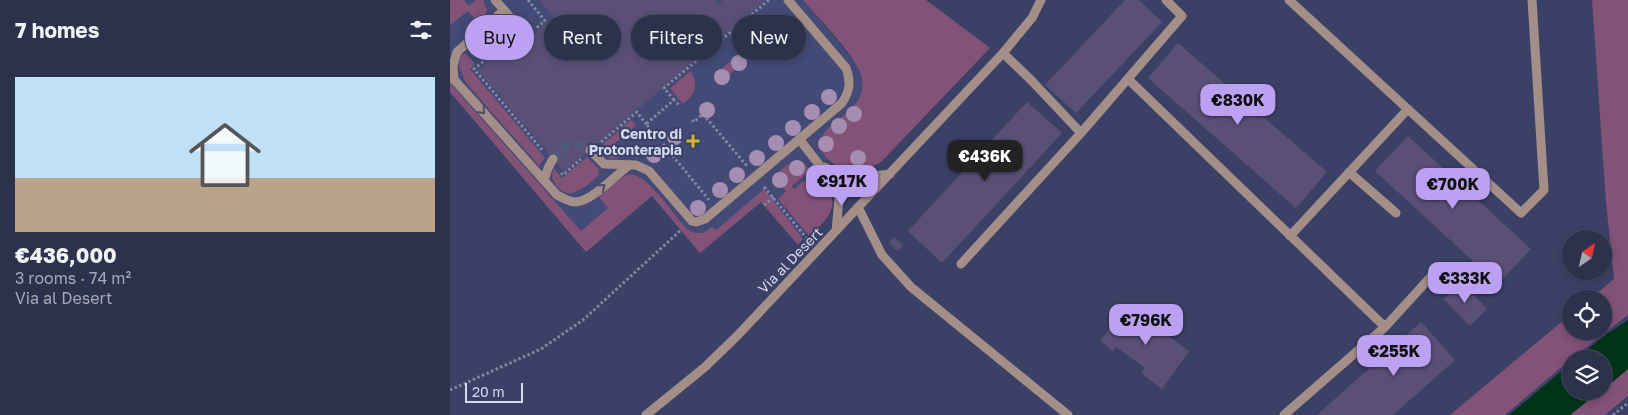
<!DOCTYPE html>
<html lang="en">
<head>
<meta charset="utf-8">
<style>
  body { margin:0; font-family:"Golos Text",sans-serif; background:#383d56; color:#f1f3f6; height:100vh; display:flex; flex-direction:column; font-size:19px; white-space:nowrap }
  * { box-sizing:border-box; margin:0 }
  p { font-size:16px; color:#a6a9b5 }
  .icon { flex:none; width:28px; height:28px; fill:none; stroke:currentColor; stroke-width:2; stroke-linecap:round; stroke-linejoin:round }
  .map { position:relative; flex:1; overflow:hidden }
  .details { display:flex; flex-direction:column; background:#2c314c; width:450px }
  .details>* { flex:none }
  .top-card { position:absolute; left:15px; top:15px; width:475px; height:45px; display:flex; gap:10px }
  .needle { width:32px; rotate:34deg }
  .controls { position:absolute; left:1112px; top:230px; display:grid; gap:10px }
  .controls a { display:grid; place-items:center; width:50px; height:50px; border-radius:50%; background:#2c314c; box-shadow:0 2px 8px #0003,0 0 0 1px #484c64; font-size:25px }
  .scale { position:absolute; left:15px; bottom:12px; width:58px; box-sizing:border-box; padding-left:5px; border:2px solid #d4daf0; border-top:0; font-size:14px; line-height:18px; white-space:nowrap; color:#d4daf0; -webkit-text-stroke:4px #3b4166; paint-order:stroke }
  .price { position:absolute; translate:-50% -42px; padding:0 11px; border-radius:10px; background:#bca0f2; color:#111; font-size:16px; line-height:32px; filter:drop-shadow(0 1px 2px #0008) }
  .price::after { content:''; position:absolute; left:50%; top:30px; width:15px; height:11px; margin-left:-8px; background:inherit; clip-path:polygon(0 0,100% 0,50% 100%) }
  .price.current { background:#222; color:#fff }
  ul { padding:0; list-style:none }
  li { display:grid; align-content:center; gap:10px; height:265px; padding:0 15px }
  li span { display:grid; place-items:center; height:155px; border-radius:0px; color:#555 }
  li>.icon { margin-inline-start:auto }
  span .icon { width:90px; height:90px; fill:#fffc; stroke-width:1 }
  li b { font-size:21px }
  h2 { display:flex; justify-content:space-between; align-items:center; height:60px; padding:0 15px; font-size:21px }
  .pill { padding:0 18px; border-radius:22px; background:#2c314c; box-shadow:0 2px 8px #0003,0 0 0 1px #484c64; font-size:18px; line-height:45px }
  .pill.current { background:#bca0f2; color:#111 }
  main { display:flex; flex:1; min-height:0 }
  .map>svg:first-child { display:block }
  .built { fill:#424a75 }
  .green { fill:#825277 }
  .water { fill:#003419 }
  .building { fill:#5a5077 }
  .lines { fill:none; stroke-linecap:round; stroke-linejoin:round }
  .minor-tunnel { stroke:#52587b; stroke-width:9; stroke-dasharray:9 4.5; stroke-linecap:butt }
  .path { stroke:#8187a5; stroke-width:3; stroke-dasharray:2.5 2.5; stroke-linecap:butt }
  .minor { stroke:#a48e88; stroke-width:9 }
  .tree { fill:#a68eb2 }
  .oneway { stroke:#4b4d6b }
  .poi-dot { fill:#d4b635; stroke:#3b4166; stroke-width:2 }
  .labels { text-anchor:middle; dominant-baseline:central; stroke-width:4; stroke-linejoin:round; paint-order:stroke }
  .poi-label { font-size:14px; font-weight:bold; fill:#d4daf0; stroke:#3b4166; text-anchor:end }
  .street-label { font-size:14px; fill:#d4daf0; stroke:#3b4166 }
</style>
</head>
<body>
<main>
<section class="details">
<h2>7 homes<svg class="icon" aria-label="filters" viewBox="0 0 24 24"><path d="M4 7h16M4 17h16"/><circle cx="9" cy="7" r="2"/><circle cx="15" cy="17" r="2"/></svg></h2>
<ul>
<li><span style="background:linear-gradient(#bfe0f5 65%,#b9a48a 0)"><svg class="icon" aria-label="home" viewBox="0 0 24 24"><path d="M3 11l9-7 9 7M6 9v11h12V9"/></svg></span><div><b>€436,000</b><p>3 rooms · 74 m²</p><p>Via al Desert</p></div></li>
</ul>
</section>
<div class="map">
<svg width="1178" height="415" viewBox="0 0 1178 415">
  <rect width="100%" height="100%" fill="#3b4166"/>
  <!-- built -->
  <path class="built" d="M0,0H353L459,126L381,156L361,174L355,232L352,236L353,239L348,245L311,202L250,253L202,196L136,252L0,92Z"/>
  <!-- green -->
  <path class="green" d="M0,0H14L19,6L26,0H33L37,10L35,15L27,22L18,11L0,25Z
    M353,0H476L540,48L431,162C420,168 411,172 398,170C382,168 362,149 375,132C390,114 416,107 412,79C410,59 367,17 353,0Z
    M1142,0H1178V315L1121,359L1055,415H1000L1121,314V331H1154V299H1140L1164,279L1156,202Z
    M317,26L325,36L307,51L299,41Z
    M48,27L57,29L67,40L56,49L51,43L47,46L38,35Z
    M15,53L25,64L20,69L95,158L89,166L16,83L9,66L11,55Z
    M287,56L293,63L271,82L264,75Z
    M241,71C248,85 246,94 233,104L220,88Z
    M0,83L131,231L158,208L149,197C157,191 168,179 177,175C197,169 225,220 240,231C250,235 254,233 262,227L266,230L314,189L353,239L348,245L311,202L250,253L202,196L136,252L0,92Z
    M181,120L186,125L164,144L173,155C163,162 154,158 146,150Z
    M137,157L148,168L149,175C133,189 115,206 102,178L103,168L112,178Z
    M344,163L352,164L362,169L342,186L344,189L365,171C391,202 387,209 360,237L328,199L336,191L324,176L337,165Z
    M1178,369V396L1155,415H1120L1150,391H1154V389Z"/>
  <!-- water -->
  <path class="water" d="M1178,320V369L1154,389V359H1126L1154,336Z
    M1121,363V391H1150L1120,415H1059Z"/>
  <!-- building -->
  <path class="building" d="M89,0H266L269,4L273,0H316L114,172L28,70L50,51L55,58L104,17Z
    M675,0H689L712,22L626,113L595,85Z
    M728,43L877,172L846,208L698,78Z
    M577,102L612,133L492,263L458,231Z
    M958,136L1081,249L1048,284L925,171Z
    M444,237L453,246L448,251L439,242Z
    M1011,282L1037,309L1020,326L993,299Z
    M676,306L739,351L712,389L691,373L695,368L666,347L663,351L650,341Z
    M971,322L1005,360L943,415H867Z"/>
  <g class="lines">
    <!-- minor-tunnel -->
    <path class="minor-tunnel" d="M103,159L116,146H133L140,150"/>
    <!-- path -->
    <path class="path" d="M78,0L95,21L85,29
      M67,44L56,54L50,48L24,69L93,151
      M224,100L214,88L319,0
      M242,120L244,122L253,114L297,166
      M202,131L196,124L224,100L230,106
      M151,142L187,112L196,124
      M213,144L259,200
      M111,173L113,175L131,159
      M314,187L359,241
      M314,205L324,197
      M0,390L91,349L133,320L231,230
      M1163,415L1178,403"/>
    <!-- minor -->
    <path class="minor" d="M839,0L1071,213L1094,190L1082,0
      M54,10L74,34
      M553,53L581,80L631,133
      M0,75L107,195C113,198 119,202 126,202C142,201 165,176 178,166
      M678,79L935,327
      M4,80L3,66L7,52L54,10L45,0
      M350,140L384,184L389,199L386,231
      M140,150L154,164L186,165L199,171L242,221L246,222L255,219L392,103C400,91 401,81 396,68L338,0
      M375,167C397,180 415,177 440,174
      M899,172L946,213
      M94,181L98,168L103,159
      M408,207L432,255L461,287L618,415
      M840,236L958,109
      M511,264L631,133L732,16L716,0
      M196,415L255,367L288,335L553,53L582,18L591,0
      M834,415L935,327L986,271"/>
  </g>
  <!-- trees -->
  <g class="tree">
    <circle cx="308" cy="47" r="8"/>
    <circle cx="289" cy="63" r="8"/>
    <circle cx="272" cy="77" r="8"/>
    <circle cx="379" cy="97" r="8"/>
    <circle cx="257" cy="110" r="8"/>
    <circle cx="362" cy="112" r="8"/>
    <circle cx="404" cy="114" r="8"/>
    <circle cx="389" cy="126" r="8"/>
    <circle cx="343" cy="128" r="8"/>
    <circle cx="225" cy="137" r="8"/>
    <circle cx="326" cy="143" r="8"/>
    <circle cx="376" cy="144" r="8"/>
    <circle cx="204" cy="155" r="8"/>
    <circle cx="307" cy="158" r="8"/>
    <circle cx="408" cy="158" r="8"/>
    <circle cx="347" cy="168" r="8"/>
    <circle cx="287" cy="175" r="8"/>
    <circle cx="330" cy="180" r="8"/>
    <circle cx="270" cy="190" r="8"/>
    <circle cx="248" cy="208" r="8"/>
  </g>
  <!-- one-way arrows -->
  <defs><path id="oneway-chevron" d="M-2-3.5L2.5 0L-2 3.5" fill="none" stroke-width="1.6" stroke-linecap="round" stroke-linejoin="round" transform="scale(1.25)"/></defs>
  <g class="oneway">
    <use href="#oneway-chevron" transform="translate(32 111) rotate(48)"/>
    <use href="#oneway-chevron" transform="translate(152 187) rotate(-39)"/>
  </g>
  <!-- markers -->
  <path class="poi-dot" d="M240.5 133.5h5v5h5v5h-5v5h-5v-5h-5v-5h5z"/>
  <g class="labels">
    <!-- poi labels -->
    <g class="poi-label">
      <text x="232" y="133">Centro di<tspan x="232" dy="16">Protonterapia</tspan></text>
    </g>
    <!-- street labels -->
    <g class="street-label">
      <text transform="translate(340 260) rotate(-46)">Via al Desert</text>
    </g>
  </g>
</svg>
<div class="controls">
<a><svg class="needle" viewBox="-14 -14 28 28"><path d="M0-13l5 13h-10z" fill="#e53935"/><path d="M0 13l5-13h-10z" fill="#a6a9b5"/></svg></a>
<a><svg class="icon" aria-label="locate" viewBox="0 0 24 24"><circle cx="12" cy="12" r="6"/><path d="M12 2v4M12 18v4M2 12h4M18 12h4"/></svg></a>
<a><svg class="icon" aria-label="layers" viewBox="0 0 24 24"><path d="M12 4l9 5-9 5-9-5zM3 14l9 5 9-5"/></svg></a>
</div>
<div class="scale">20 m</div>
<b class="price" style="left:788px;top:126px">€830K</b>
<b class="price current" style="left:535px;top:182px">€436K</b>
<b class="price" style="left:392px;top:207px">€917K</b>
<b class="price" style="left:1003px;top:210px">€700K</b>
<b class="price" style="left:1015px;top:304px">€333K</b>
<b class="price" style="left:696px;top:346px">€796K</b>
<b class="price" style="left:944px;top:377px">€255K</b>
<div class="top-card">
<a class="pill current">Buy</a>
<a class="pill">Rent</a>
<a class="pill">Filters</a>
<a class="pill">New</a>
</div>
</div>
</main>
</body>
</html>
